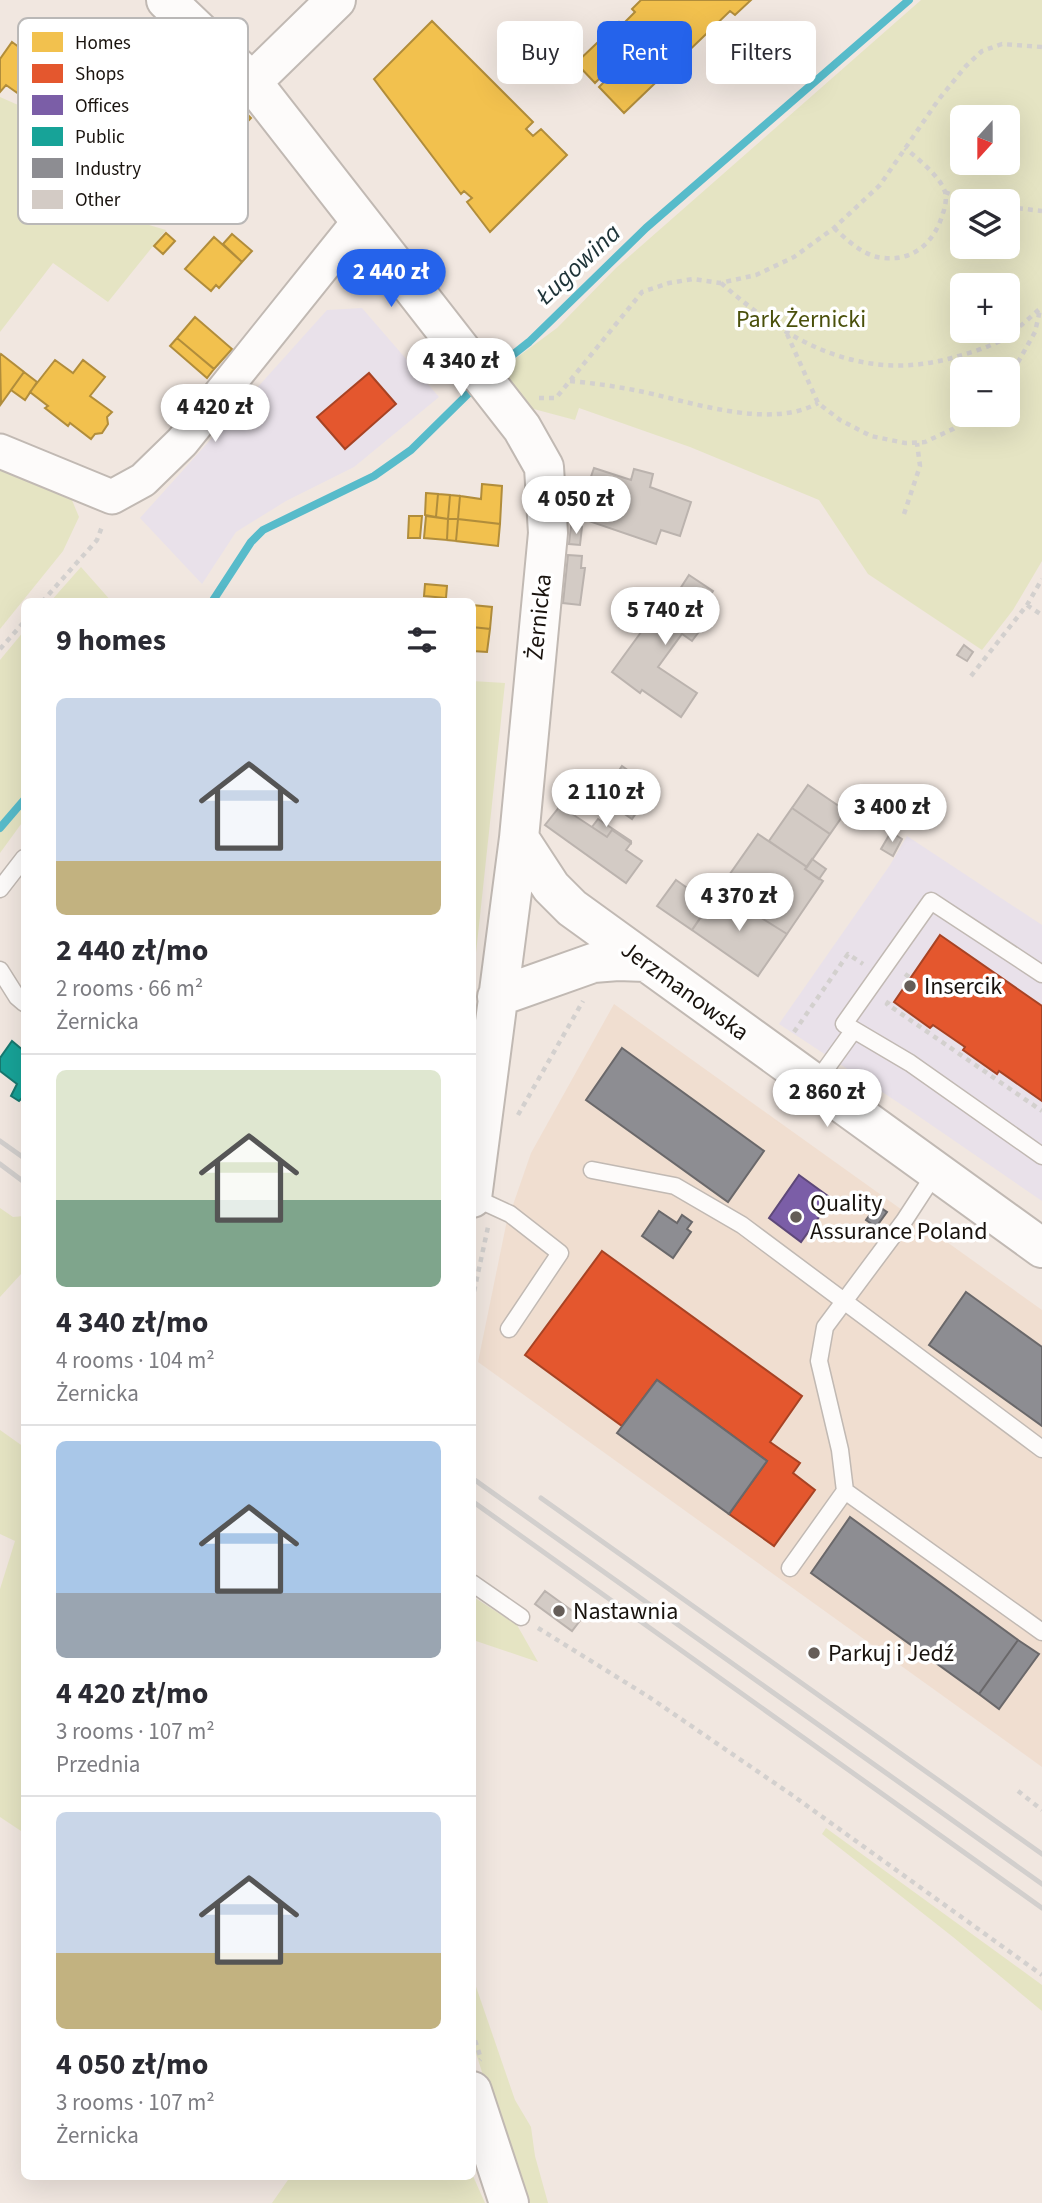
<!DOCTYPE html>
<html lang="en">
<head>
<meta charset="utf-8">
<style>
  body { margin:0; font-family:"Source Sans 3",sans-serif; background:#f7f7f7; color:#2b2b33; height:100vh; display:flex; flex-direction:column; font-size:26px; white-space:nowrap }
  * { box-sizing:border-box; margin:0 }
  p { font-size:23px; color:#7c7c81 }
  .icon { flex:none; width:38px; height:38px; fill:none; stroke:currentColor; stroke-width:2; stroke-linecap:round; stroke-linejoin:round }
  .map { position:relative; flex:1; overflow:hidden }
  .details { position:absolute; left:21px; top:598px; width:455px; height:1582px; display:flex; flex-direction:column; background:#fff; border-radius:10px; box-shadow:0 7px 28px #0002 }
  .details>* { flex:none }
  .top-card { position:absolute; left:497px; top:21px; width:439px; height:63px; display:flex; gap:14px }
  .needle { width:46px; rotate:201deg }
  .tools { position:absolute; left:950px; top:105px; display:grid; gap:14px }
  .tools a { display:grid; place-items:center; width:70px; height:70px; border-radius:10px; background:#fff; box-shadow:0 7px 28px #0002; font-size:35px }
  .price { position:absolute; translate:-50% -60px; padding:0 16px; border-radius:24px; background:#fff; color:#222; font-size:23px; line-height:46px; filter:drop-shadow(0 2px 4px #0008) }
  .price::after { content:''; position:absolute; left:50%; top:42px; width:21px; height:16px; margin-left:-10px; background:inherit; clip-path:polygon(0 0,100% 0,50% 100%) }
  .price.current { background:#2563eb; color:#fff }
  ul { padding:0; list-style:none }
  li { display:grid; align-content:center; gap:14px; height:371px; padding:0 35px }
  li+li { border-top:2px solid #e1e1e2 }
  li span { display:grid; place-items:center; height:217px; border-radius:10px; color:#555 }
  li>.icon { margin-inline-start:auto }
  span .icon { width:126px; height:126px; fill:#fffc; stroke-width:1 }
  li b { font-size:30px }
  h2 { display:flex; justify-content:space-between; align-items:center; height:84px; padding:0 35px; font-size:30px }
  .tag { padding:0 24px; border-radius:10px; background:#fff; box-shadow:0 7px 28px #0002; font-size:24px; line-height:63px }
  .tag.current { background:#2563eb; color:#fff }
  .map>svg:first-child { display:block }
  .commercial { fill:#e9e1ea }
  .built { fill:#f0ded0 }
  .green { fill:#e5e4c3; fill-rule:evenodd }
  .homes { fill:#f2c14e; stroke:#b18d3b; stroke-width:2 }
  .shops { fill:#e4572e; stroke:#a74324; stroke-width:2 }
  .offices { fill:#7b5ea7; stroke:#5e4879; stroke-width:2 }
  .public { fill:#17a398; stroke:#18786f; stroke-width:2 }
  .industry { fill:#8d8d92; stroke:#6a686a; stroke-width:2 }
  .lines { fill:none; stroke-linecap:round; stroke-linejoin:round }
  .stream { stroke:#57bbca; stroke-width:8 }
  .building { fill:#d3cbc5; stroke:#bbb3ae; stroke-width:2 }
  .lane-casing { stroke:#c1b9b3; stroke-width:19 }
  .street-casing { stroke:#c1b9b3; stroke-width:37 }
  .secondary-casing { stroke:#c1b9b3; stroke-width:42 }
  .path { stroke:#d3d0ce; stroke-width:4.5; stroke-dasharray:5 5; stroke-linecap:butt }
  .lane { stroke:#fdfbfa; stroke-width:16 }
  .street { stroke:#fdfbfa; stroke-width:33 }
  .secondary { stroke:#fdfbfa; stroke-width:38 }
  .rail { stroke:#d2cfcd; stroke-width:5 }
  .poi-dot { fill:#655d58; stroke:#fff; stroke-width:2.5 }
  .labels { text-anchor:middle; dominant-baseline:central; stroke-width:7; stroke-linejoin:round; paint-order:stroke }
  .park-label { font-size:24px; fill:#4a500b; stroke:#fff }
  .street-label { font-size:24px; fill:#19130e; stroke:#fff }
  .poi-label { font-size:24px; fill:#19130e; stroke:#fff; text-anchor:start }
  .water-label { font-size:26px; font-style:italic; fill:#1d3338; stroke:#fff }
  .key { fill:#fff; stroke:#bab8b7; stroke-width:2 }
  .key-label { font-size:19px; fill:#19130e }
</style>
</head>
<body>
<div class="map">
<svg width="1042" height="2203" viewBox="0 0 1042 2203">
  <rect width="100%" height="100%" fill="#f1e7e0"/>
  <!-- commercial -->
  <path class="commercial" d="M362,308L439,397L354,467L286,501L236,532L202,584L140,518L327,310Z
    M907,836L1042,925V1201L911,1111L779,1024L890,865Z"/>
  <!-- built -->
  <path class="built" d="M614,1004L1042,1310V1767L478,1362L506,1225L531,1153Z"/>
  <!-- green -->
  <path class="green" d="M921,0H1042V561L1013,610L982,650L868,574L819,500L690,447L579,408L575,420L530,408L501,369L557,328L616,268ZM962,117H1008V163H962ZM962,201H1008V247H962ZM962,285H1008V331H962ZM962,369H1008V415H962Z
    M0,97L102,142L61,199L166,230L108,302L53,263L0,332Z
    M0,462L69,493L79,517L63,551L0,629Z
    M81,567L112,602H50Z
    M24,631V820L0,853V660Z
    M472,681L505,683L473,981H472Z
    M0,1208L13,1217L24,1216V1275L21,1274L0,1297Z
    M0,1430L24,1447V1833L0,1817V1589L15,1541L0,1534Z
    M472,1596L517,1625L538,1662L473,1640Z
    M826,1828L1042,1985V2011L953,1937L822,1834Z
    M472,1975L515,2100L531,2127L535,2156L548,2203H524L473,2044Z
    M473,2176L485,2203H272L290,2177Z"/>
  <!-- homes -->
  <path class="homes" d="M641,0H751L735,15L730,11L624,113L599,87L604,82L600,78L595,83L576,63L619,22L622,25L635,12L632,9Z
    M432,21L533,122L526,129L533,136L541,129L567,155L490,232L467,202L472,198L464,191L461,194L374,79Z
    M12,42L42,64L31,80L37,84L26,99L6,85L0,92V59Z
    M212,80L251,118L226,144L188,105Z
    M166,233L175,241L163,254L154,246Z
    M232,234L252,251L242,262L223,244Z
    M214,237L242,262L219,288L216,285L211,291L185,269Z
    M195,317L232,349L214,369L177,338Z
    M177,338L214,369L207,378L170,346Z
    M1,354L24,372L1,404L0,356Z
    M55,360L73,373L83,360L105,377L90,396L112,412L107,417L108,424L102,433L95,434L91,439L70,423L68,426L45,408L48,406L30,392Z
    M24,372L37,382L25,400L11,390Z
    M482,484L502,486L500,524L458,519L460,496L481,499Z
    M426,493L438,494L436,517L425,515Z
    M438,494L450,495L448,519L436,517Z
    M450,495L460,496L458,519H448Z
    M409,516H422L420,538H408Z
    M426,516L448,519L447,540L424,538Z
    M448,519H458L456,541L447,540Z
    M458,519L500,524L498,546L456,541Z
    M425,584L447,586L446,598L424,596Z
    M472,605L492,607L490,629L472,627Z
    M472,627L490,629L487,652L472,651Z"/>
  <!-- shops -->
  <path class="shops" d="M369,373L396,404L345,449L317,417Z
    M940,935L1042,1006V1101L999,1071L997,1074L963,1050L965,1047L933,1025L930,1028L894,1002Z
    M602,1251L802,1396L770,1442L800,1463L793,1473L815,1490L774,1546L729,1514L767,1461L657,1380L622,1426L525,1355Z"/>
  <!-- offices -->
  <path class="offices" d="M799,1175L832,1199L801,1242L769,1218Z"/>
  <!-- public -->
  <path class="public" d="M12,1041L24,1051V1096L19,1101L11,1096L17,1084L0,1071V1058Z"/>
  <!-- industry -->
  <path class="industry" d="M622,1048L764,1151L728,1202L586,1100Z
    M877,1205L887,1212L876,1227L866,1220Z
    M659,1211L677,1223L682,1215L692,1222L687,1229L691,1232L673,1258L642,1236Z
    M966,1292L1042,1347V1426L929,1345Z
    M657,1380L767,1461L729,1514L617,1433Z
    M850,1517L1018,1640L979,1694L811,1573Z
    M1018,1640L1039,1654L999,1709L979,1694Z"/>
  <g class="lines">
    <!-- stream -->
    <path class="stream" d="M491,372L529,342L646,228L909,0
      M212,602L251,542L263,530L374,476L411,450L476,386
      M0,828L24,800"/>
  </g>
  <!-- building -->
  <path class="building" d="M594,468L631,480L634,469L653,474L650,487L691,502L680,536L661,530L656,544L577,517Z
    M571,526L582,527L580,545L569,544Z
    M568,555L582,556L581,568H585L580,605L563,603Z
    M689,575L713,591L695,619L704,625L692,641L682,634L658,667L697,693L681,717L642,690L640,693L612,672L666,598L668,599L674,590L678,592Z
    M964,645L973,652L967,661L957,655Z
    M622,766L636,776L626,791L612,781Z
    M576,784L587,792L572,813L560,806Z
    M808,785L846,811L830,834L792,808Z
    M628,788L645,800L632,819L616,808Z
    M560,806L607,837L612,830L631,843L626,850L642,861L626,883L545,825Z
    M792,808L830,834L807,867L769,841Z
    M598,819L631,841V843L612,830L607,837L592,827Z
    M891,832L902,839L893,856L881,849Z
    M758,834L807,867L805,869L823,881L787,934L718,891Z
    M812,859L826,869L819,879L805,869Z
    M676,880L710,904L692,930L657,906Z
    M718,891L787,934L758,976L692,930Z
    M545,1591L582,1618L572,1631L535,1604Z"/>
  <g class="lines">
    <!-- lane casing -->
    <g class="lane-casing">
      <path id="lane" d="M0,889L24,858
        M0,970L17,997L24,1003
        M1042,974L931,901L844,1024L910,1063L1042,1156
        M815,1084L853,1031
        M592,1170L675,1186L742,1225L1042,1449
        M473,1197L510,1214L560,1253L509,1329
        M845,1491L1042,1632
        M790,1568L845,1491L840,1450L819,1361L825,1327L904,1221L936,1172
        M472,1583L521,1617"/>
    </g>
    <!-- street casing -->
    <g class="street-casing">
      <path id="street" d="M0,451L112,497L143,480L182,442L360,220"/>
    </g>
    <!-- secondary casing -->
    <g class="secondary-casing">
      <path id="secondary" d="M166,0L252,82L522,428L544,467L548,533L519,838L472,1198
        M252,82L336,0
        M519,838L551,887L572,908L1042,1248
        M497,997L593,963L618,961L646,962
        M472,2091L509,2203"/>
    </g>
    <!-- path -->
    <path class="path" d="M945,192L969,201
      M1008,207L1042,211
      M834,228C848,241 865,257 884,258C915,261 935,241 943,213C945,208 947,198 945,192C941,177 917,158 905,148
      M721,283C789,343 863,384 955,357C970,353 986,348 1000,341C1015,332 1029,318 1042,307
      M787,334L818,403L840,420L871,436L905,443L925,442L953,429L971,415
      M1008,380L1035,332L1040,310
      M570,381C592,383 613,386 634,390C687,400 768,431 818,403
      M539,398H556L642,292L669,283L693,279L720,283L756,275L794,257L834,228L880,185L939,99L966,66L982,51L1002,44L1042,47
      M904,514L920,466L917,443
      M42,602L97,540L103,524
      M1027,605L1042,615
      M0,649L24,622
      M971,676L1027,605L1042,579
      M905,974L916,982
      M889,1001L887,1004L1042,1111
      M794,1032L848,954L863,964
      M518,1115L583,1001
      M472,1301L488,1227
      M538,1628L649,1697L792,1795L1042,1975
      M1018,1791L1042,1810
      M472,2031L481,2059L480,2060"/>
    <!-- lane -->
    <use href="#lane" class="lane"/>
    <!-- street -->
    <use href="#street" class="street"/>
    <!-- secondary -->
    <use href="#secondary" class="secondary"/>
    <!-- rail -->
    <path class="rail" d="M0,1141L24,1158
      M0,1164L24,1182
      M472,1478L1042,1884
      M541,1498L1042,1854
      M472,1501L1042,1908"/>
  </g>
  <!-- markers -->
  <g class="poi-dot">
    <circle cx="910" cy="986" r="7"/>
    <circle cx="796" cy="1217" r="7"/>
    <circle cx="559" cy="1611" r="7"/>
    <circle cx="814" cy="1653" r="7"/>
  </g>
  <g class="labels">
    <!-- park labels -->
    <g class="park-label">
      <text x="801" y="319">Park Żernicki</text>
    </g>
    <!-- street labels -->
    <g class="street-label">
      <text transform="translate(539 617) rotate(-84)">Żernicka</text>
      <text transform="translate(685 991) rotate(36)">Jerzmanowska</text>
    </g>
    <!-- poi labels -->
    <g class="poi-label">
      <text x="924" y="986">Insercik</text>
      <text x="810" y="1203">Quality<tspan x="810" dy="28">Assurance Poland</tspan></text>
      <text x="573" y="1611">Nastawnia</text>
      <text x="828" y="1653">Parkuj i Jedź</text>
    </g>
    <!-- water labels -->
    <g class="water-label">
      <text transform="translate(578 264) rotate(-43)">Ługowina</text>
    </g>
  </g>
  <!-- legend -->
  <rect x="18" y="18" width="230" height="206" rx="10" class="key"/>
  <rect x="32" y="32" width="31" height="20" fill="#f2c14e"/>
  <rect x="32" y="64" width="31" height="19" fill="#e4572e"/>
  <rect x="32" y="95" width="31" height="20" fill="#7b5ea7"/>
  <rect x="32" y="127" width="31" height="19" fill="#17a398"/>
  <rect x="32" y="158" width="31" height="20" fill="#8d8d92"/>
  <rect x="32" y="190" width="31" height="19" fill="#d3cbc5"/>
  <g class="key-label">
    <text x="75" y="49">Homes</text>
    <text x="75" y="80">Shops</text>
    <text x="75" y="112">Offices</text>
    <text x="75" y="143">Public</text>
    <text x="75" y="175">Industry</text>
    <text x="75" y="206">Other</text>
  </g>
</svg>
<div class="tools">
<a><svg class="needle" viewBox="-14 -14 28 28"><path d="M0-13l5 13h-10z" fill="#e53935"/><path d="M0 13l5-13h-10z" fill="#7c7c81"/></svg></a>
<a><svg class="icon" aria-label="layers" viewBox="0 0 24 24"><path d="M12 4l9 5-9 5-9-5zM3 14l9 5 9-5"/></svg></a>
<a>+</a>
<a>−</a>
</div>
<b class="price current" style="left:391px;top:309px">2 440 zł</b>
<b class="price" style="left:461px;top:398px">4 340 zł</b>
<b class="price" style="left:215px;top:444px">4 420 zł</b>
<b class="price" style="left:576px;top:536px">4 050 zł</b>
<b class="price" style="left:665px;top:647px">5 740 zł</b>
<b class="price" style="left:606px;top:829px">2 110 zł</b>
<b class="price" style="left:892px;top:844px">3 400 zł</b>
<b class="price" style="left:739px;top:933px">4 370 zł</b>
<b class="price" style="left:827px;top:1129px">2 860 zł</b>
<div class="top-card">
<a class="tag">Buy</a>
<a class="tag current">Rent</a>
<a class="tag">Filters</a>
</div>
<section class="details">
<h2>9 homes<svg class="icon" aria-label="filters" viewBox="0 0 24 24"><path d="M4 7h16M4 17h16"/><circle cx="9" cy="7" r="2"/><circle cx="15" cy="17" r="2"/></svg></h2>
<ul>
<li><span style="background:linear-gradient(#c9d6e8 75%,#c2b280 0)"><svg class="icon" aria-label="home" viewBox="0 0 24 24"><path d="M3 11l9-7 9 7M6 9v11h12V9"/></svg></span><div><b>2 440 zł/mo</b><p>2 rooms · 66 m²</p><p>Żernicka</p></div></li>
<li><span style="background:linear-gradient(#dfe7d0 60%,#7fa58c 0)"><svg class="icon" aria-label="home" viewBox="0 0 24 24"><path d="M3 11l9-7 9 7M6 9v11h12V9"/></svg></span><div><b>4 340 zł/mo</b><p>4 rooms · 104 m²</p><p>Żernicka</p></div></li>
<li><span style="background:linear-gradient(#a9c7e8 70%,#9aa5b1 0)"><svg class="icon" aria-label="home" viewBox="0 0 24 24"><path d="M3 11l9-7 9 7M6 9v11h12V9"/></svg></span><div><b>4 420 zł/mo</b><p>3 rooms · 107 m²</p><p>Przednia</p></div></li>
<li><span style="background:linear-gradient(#c9d6e8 65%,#c2b280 0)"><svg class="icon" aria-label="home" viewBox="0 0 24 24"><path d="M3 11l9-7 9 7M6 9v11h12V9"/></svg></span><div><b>4 050 zł/mo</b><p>3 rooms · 107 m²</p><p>Żernicka</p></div></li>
</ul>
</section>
</div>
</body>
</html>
